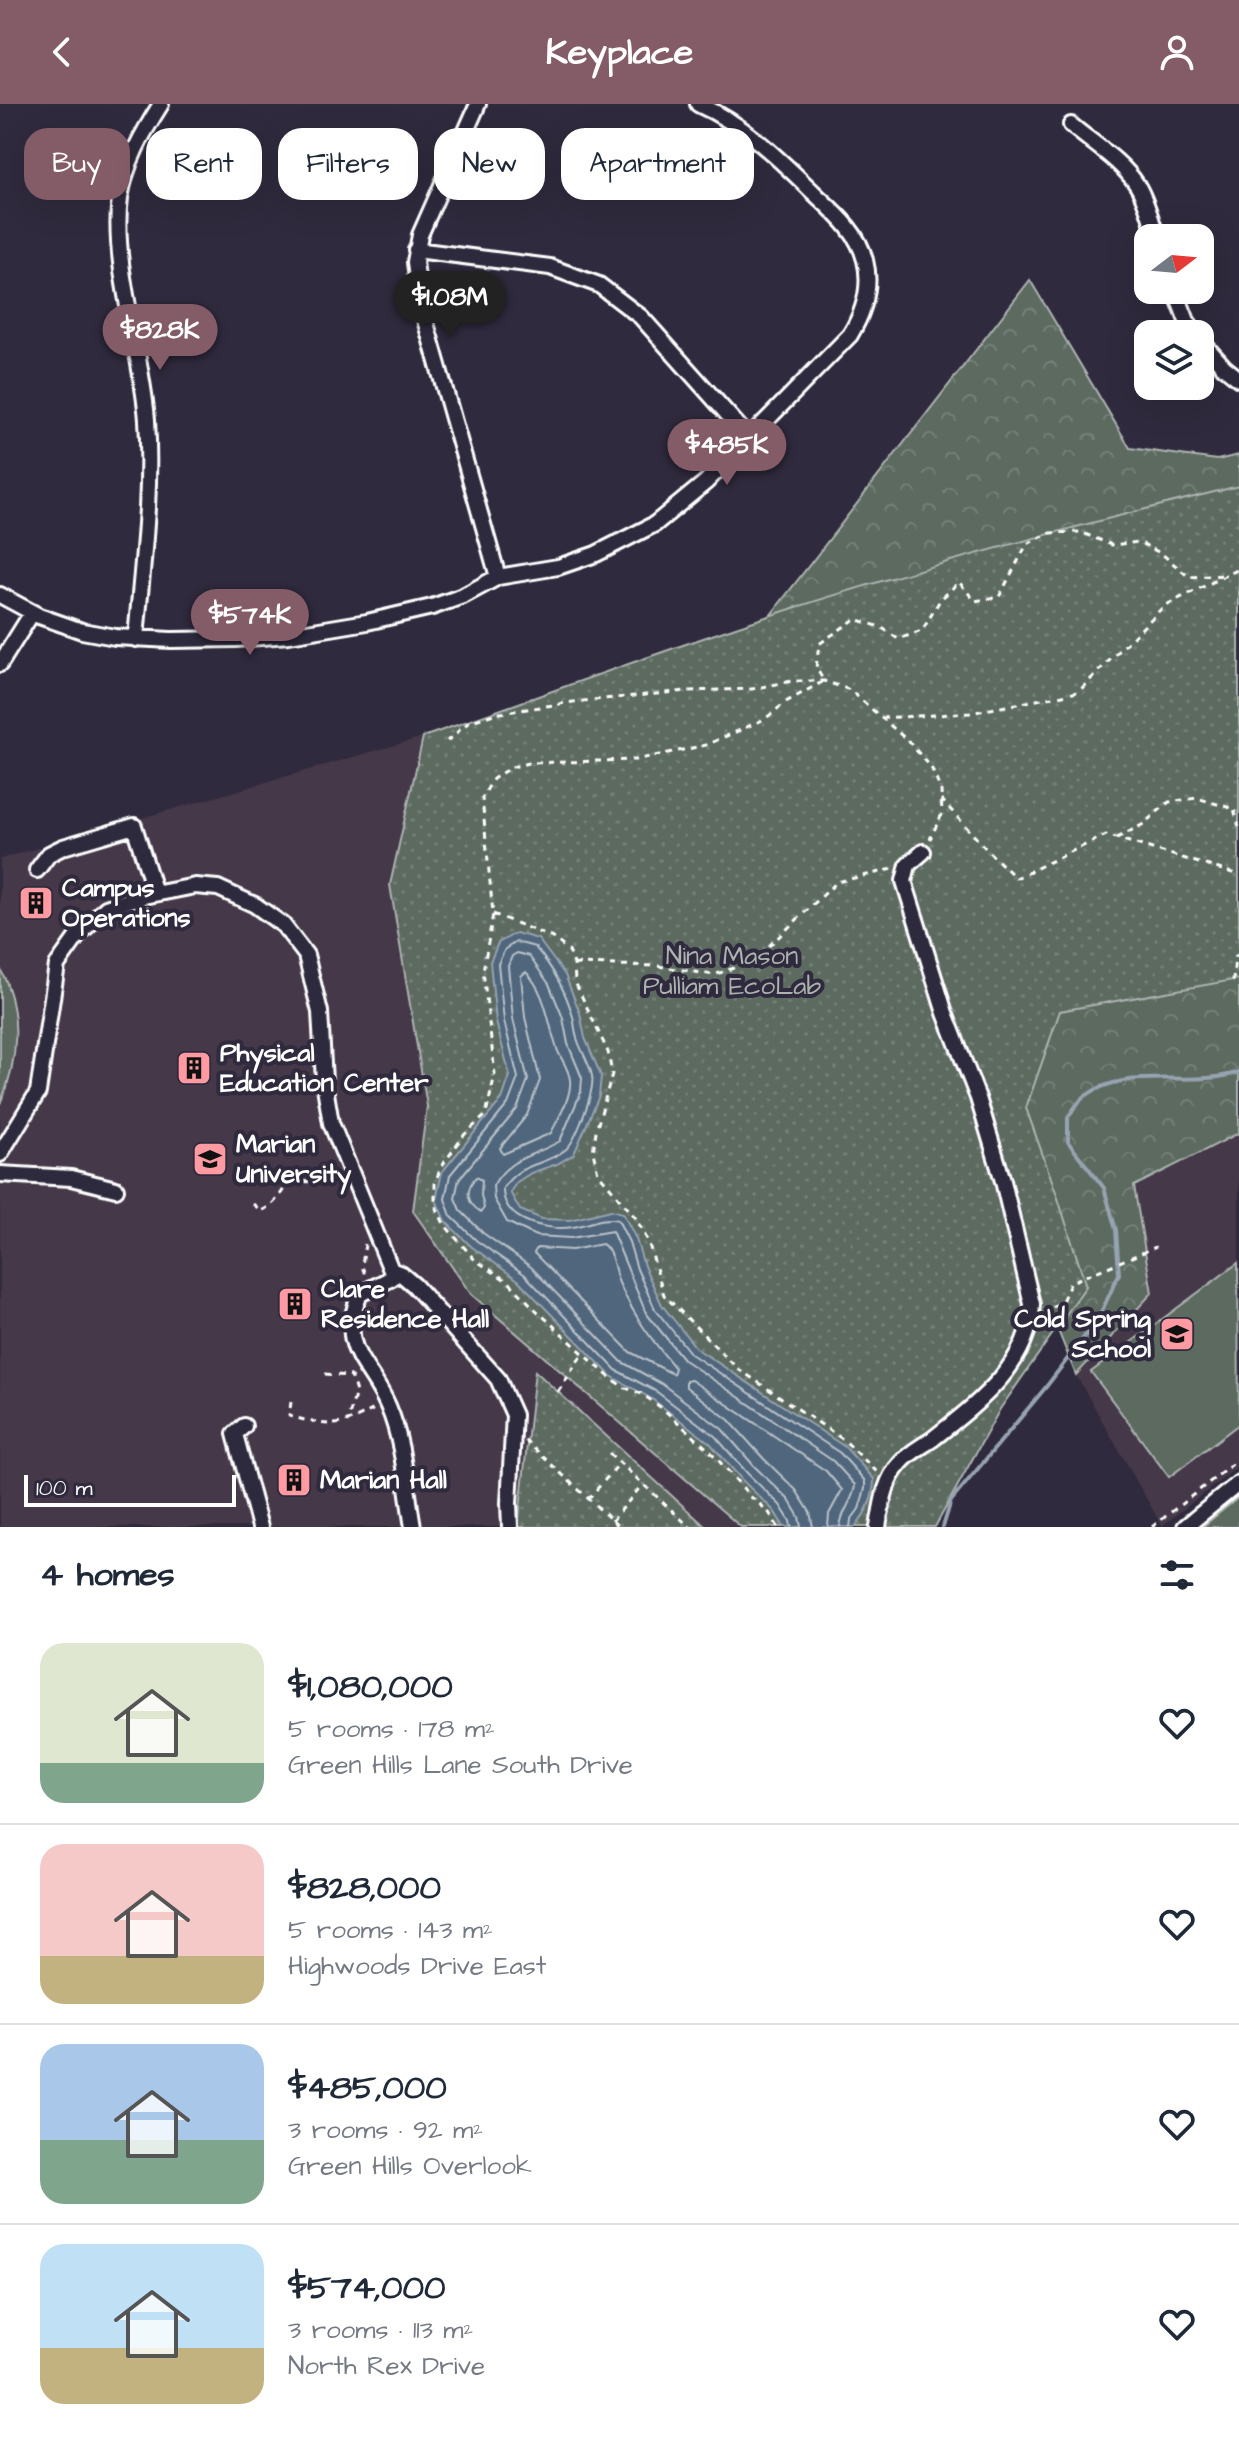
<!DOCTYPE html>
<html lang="en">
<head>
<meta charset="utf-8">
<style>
  body { margin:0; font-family:"Architects Daughter",sans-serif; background:#f2f2f3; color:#1f2937; height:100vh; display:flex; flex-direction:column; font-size:30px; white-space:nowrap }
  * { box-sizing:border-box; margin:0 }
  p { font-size:26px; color:#747a83 }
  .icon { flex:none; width:44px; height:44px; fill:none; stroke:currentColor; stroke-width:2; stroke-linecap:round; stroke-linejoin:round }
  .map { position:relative; height:1423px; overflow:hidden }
  .panel { display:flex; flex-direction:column; background:#fff; flex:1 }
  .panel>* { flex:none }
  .banner { position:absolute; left:24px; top:24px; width:800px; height:72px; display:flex; gap:16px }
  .needle { width:52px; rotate:74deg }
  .tools { position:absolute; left:1134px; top:120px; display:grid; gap:16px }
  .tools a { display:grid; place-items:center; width:80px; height:80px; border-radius:16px; background:#fff; box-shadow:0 8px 32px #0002; font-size:40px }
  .scale { position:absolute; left:24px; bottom:20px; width:212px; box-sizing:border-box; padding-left:8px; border:4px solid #fff; border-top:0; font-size:22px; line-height:28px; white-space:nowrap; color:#fff; -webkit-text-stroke:6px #2f2a3d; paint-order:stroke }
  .price { position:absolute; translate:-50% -68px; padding:0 18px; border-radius:28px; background:#845c67; color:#fff; font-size:26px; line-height:52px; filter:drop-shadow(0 2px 4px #0008) }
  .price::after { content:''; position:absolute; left:50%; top:48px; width:24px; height:18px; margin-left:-12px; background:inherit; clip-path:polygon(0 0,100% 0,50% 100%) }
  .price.selected { background:#222; color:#fff }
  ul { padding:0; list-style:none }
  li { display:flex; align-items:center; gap:24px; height:200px; padding:0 40px }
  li+li { border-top:2px solid #e0e1e3 }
  li span { display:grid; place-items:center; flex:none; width:224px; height:160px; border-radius:24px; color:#555 }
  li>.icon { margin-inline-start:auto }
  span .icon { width:96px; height:96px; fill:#fffc; stroke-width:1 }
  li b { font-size:34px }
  h2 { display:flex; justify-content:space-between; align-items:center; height:96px; padding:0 40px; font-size:34px }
  .tag { padding:0 28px; border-radius:24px; background:#fff; box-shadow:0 8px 32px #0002; font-size:28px; line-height:72px }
  .tag.selected { background:#845c67; color:#fff }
  header { display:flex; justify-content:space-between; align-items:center; height:104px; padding:0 40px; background:#845c67; color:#fff; font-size:36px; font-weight:800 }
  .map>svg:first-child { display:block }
  .built { fill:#443949 }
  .grass { fill:#5b6a60; stroke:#adb4b0; stroke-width:2 }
  .forest { fill:url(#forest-crowns); stroke:#adb4b0; stroke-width:2 }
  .park { fill:url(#park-dots); stroke:#adb4b0; stroke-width:2 }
  .water { fill:#50667b; stroke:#96a3b0; stroke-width:2 }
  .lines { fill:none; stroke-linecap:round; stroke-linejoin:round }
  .shore { stroke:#b9c2ca; stroke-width:2 }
  .stream { stroke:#96a3b0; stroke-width:4 }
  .minor-casing { stroke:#fff; stroke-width:20 }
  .path { stroke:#fff; stroke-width:3; stroke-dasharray:6 6; stroke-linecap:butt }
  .minor { stroke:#2f2a3d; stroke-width:14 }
  .labels { text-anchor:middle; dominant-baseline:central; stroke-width:8; stroke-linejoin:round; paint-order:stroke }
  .poi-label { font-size:26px; font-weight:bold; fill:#fff; stroke:#2f2a3d; text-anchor:start }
  .park-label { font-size:26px; fill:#adb4b0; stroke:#2f2a3d }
</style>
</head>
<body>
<header><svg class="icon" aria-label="back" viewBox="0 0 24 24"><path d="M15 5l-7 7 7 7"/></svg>Keyplace<svg class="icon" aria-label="person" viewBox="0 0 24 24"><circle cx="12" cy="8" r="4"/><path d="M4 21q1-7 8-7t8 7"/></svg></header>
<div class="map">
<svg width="1239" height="1423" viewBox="0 0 1239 1423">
  <defs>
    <pattern id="forest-crowns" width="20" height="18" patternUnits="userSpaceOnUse" patternTransform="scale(2)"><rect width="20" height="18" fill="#5b6a60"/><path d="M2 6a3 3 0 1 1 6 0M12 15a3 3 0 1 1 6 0" fill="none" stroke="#748078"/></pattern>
    <pattern id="park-dots" width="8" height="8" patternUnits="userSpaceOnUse" patternTransform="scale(2)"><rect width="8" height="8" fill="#5b6a60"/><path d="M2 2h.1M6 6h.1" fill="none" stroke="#748078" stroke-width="1.8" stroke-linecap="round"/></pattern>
  </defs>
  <rect width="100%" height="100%" fill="#2f2a3d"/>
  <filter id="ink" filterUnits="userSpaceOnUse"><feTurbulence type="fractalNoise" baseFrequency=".0125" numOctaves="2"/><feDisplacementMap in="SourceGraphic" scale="16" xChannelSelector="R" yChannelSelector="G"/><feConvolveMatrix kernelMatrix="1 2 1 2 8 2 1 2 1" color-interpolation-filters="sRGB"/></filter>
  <g filter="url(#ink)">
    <!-- built -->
    <path class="built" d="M423,633L390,781L427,1002L413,1107L741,1423H0V755Z
      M1239,1029V1362L1162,1422L1076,1271L1152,1189L1134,1082Z"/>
    <!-- grass -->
    <path class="grass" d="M0,864C22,906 19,957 0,1000Z
      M1238,1159L1239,1320L1169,1373L1091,1268Z
      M1239,1393V1423H1202Z"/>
    <!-- forest -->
    <path class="forest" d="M1030,176L1130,344L1217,356L1239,351V1029L1134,1082L1152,1189L1076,1271L770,512Z"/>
    <!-- park -->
    <path class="park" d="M1239,382V875L1060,907L1026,1004L1056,1088L1086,1182L1000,1305L935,1423H741L471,1190L413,1107L427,1002L390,781L423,633C540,592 655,549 772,511C926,461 1082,420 1239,382Z
      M535,1267L705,1422L704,1423H518Z"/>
    <!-- water -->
    <path class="water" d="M516,829L538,835L565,871L580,909L585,934L601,972L599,992L574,1050L557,1060L531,1069L517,1078L510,1088L520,1106L542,1115L570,1116L611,1106L623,1109L636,1135L644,1162L662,1201L697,1245L845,1343L874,1375C874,1394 867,1408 855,1423H784L774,1407L742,1376L710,1339L652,1295L611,1272L518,1176L472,1143L445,1117L436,1096L442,1068L502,995L510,972L496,918L490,858L498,839Z"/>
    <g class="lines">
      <!-- shore -->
      <path class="shore" d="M526,868C545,887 548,917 556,942C559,953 569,964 570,976C572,992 558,1015 551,1029L503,1050L500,1044L527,1011L540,976L525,913L521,872Z
        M476,1073L482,1076L481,1091L484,1104L481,1108C466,1099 465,1086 476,1073Z
        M602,1140C613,1146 614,1167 619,1179C635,1214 651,1235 675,1264L673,1270L630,1248L534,1149L537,1144L572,1146Z
        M791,1423L790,1417L780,1401L748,1370L715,1332L657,1288L616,1266L524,1170L477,1137L451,1112L445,1095L450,1071L508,1000L518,974L504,917L498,860L505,845L516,838L535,843C552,863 566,887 573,913C575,921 575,930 578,937C582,949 590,960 592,972C595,986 576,1038 565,1046C543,1063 521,1057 503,1084C502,1118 547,1127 573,1123C587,1121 604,1112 618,1116L629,1138L637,1165L655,1205L691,1250L840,1349L865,1377V1385L859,1405L851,1416L850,1423
        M801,1423L799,1413L789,1396L755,1363L722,1325L662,1280L622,1258L531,1163L483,1129L460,1106L455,1094L459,1075L517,1005L528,976L513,915L508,862L512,852L517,849L529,852L549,880L563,914L568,940L582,974L581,988L560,1037C535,1052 508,1053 493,1082L494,1095L507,1118L536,1132L571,1134L612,1127L646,1209L684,1256L833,1357L855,1381C854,1397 841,1407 840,1423
        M813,1423L810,1408L796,1386L764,1355L729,1316L686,1283V1277L691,1276L826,1367L842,1386L829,1410L828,1423"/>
      <!-- stream -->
      <path class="stream" d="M943,1423L951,1397L1046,1283L1098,1215L1119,1170L1116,1126L1104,1084L1068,1038V1013C1073,1006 1078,998 1084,993C1126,960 1193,985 1239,968"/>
      <!-- minor casing -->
      <g class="minor-casing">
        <path id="minor" d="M478,0L420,131L415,158L420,198L498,473
          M1071,21C1092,39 1122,57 1137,81C1147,97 1151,116 1157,134
          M416,146L550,163L599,181L641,213L748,333
          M1175,186L1187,217L1196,230
          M1200,236L1224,263L1239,275
          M0,491L39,512L82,527L115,533L171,536L236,535L289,531L367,518L432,503L463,492L498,473L558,463L596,450L655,420L706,378L850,231C864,208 872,183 865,156C858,127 834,108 814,89C778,54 745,21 698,0
          M136,535C142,462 152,389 147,316C142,247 111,160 120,94C126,58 142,30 161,0
          M0,560L32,509
          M37,766L49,750L63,743L134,722L155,789
          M0,1050L38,988L57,861L79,830L106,804L139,793L195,782L218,784L255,801L283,821L306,851L320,908L324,977L331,1019L391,1166L392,1174L360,1190C336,1246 369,1257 388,1302C404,1339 406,1384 413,1423
          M0,1070L71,1074L116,1085
          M391,1166L401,1170L414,1181L498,1275L514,1311L509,1399L510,1423
          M244,1322L235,1330L260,1423
          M878,1423C882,1401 884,1377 900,1360C908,1349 923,1342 934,1334C978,1299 1030,1260 1032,1200L1003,1077L978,994L945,909L904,777L908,761L923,748
          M1185,1423L1239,1379"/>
      </g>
      <!-- path -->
      <path class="path" d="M881,614L970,609L1078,588L1164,502L1239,465
        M447,637L469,618L494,610L573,598L687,587L752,585L792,577H824L850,586L908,637L931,663L941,687L942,710L930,735
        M941,695L988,747L1016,774L1106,731L1239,771
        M1117,734L1142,721L1169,698L1197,694L1234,705L1239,723
        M493,810L553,834L569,847L574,860L575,878L608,948L612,970L596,1027L593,1048L598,1069L635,1113L648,1137L664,1191L737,1264L844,1336L878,1369
        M1239,850L1235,853L1233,876L1239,881
        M574,860L658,862L714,871L753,857L837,778L893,765
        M267,1075L342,1080
        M253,1100L261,1107C276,1100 282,1089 289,1075
        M365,1140L362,1162L365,1171
        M1043,1210L1062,1197L1071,1178L1156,1143
        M325,1270L351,1272L356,1288L347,1319
        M558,1288L583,1249
        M291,1298L289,1312C332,1323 336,1325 376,1304
        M525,1336L619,1423
        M609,1349L690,1423
        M588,1395L620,1359
        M612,1417L643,1380
        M778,1423L768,1407L752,1394L710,1347L663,1305L642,1290L623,1283L607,1271L535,1205L509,1178L475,1156L444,1120L435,1100V1079L441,1063L465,1030L486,1011L495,970L483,867L493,810L482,694L493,675L509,664L528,659L635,656L706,641L765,615L786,598L824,577L816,564L819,540L855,515L881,523L898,535L922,527L940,496L959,478L975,497L999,493L1027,440L1050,429L1080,428L1112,441L1139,438L1162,450L1189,473L1225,471
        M1152,1423L1239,1355"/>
      <!-- minor -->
      <use href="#minor" class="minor"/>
    </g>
  </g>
  <!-- icons -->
  <defs>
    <g id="building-square" transform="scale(1.8)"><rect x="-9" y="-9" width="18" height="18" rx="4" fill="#ff9aa2" stroke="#2f2a3d"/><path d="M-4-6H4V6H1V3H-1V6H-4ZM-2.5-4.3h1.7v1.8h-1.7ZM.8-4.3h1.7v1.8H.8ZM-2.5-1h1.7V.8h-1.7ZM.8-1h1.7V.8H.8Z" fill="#111"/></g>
    <g id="university-square" transform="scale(1.8)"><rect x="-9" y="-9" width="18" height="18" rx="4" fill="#ff9aa2" stroke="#2f2a3d"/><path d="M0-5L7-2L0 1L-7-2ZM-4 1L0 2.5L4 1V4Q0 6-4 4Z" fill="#111"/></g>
    <g id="school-square" transform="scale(1.8)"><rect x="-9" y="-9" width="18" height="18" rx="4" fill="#ff9aa2" stroke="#2f2a3d"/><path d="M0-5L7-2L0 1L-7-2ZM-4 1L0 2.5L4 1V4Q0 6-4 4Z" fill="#111"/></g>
  </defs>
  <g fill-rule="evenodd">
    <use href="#building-square" x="36" y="799"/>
    <use href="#building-square" x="194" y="964"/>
    <use href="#university-square" x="210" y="1055"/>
    <use href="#building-square" x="295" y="1200"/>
    <use href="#school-square" x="1177" y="1230"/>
    <use href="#building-square" x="294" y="1376"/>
  </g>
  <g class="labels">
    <!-- poi labels -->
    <g class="poi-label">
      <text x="62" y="784">Campus<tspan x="62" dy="30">Operations</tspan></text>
      <text x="220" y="949">Physical<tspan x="220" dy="30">Education Center</tspan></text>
      <text x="236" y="1040">Marian<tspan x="236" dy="30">University</tspan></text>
      <text x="321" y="1185">Clare<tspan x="321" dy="30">Residence Hall</tspan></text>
      <text x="1151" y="1215" text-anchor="end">Cold Spring<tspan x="1151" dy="30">School</tspan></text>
      <text x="320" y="1376">Marian Hall</text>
    </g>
    <!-- park labels -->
    <g class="park-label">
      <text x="732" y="852">Nina Mason<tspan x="732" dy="30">Pulliam EcoLab</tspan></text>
    </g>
  </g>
</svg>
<div class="tools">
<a><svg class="needle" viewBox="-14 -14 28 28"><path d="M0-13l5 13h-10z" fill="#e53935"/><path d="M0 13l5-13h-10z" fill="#747a83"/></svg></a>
<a><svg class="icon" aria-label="layers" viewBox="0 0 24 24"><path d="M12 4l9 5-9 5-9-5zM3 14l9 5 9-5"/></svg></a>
</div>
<div class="scale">100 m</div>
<b class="price selected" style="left:450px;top:235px">$1.08M</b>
<b class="price" style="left:160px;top:268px">$828K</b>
<b class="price" style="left:727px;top:383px">$485K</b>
<b class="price" style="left:250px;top:553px">$574K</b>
<div class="banner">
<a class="tag selected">Buy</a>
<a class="tag">Rent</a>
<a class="tag">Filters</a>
<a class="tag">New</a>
<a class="tag">Apartment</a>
</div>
</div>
<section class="panel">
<h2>4 homes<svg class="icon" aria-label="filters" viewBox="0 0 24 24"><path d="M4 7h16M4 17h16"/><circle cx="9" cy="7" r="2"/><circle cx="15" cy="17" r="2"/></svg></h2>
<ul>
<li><span style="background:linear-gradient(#dfe7d0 75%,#7fa58c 0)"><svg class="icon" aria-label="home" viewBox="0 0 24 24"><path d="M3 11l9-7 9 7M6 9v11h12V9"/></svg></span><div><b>$1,080,000</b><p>5 rooms · 178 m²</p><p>Green Hills Lane South Drive</p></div><svg class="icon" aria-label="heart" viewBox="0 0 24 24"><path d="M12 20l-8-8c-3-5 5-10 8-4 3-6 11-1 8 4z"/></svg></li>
<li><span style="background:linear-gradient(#f6c9c9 70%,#c2b280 0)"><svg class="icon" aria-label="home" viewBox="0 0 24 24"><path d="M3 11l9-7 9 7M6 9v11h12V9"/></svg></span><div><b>$828,000</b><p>5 rooms · 143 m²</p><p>Highwoods Drive East</p></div><svg class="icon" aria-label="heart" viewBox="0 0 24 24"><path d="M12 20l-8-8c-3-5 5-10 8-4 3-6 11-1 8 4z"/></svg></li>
<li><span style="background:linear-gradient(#a9c7e8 60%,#7fa58c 0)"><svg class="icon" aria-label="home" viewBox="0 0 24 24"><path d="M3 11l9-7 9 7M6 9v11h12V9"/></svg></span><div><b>$485,000</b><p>3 rooms · 92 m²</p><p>Green Hills Overlook</p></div><svg class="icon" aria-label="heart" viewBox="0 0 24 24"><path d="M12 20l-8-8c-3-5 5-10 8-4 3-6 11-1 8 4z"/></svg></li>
<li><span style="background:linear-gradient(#bfe0f5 65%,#c2b280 0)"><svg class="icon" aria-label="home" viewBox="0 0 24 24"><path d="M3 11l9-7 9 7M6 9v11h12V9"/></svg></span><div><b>$574,000</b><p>3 rooms · 113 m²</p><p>North Rex Drive</p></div><svg class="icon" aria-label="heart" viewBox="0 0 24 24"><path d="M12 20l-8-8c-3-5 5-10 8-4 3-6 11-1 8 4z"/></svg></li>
</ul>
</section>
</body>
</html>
